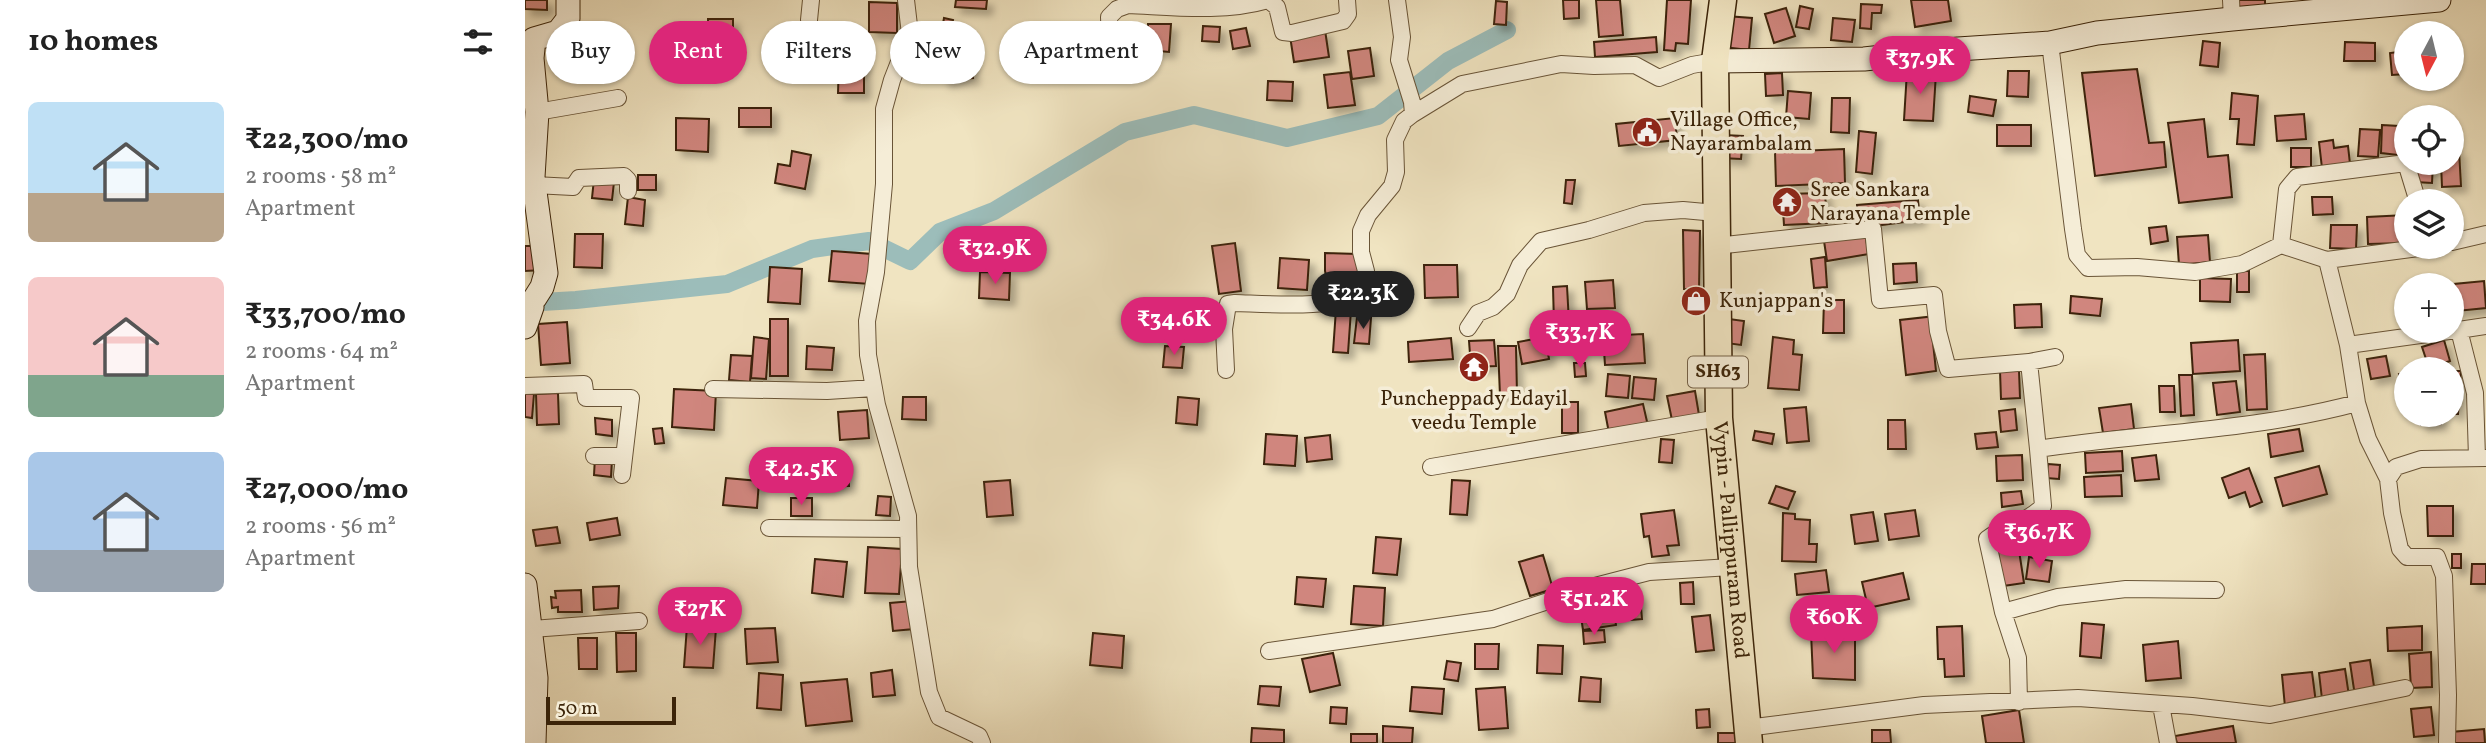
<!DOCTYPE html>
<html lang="en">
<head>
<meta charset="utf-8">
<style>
  body { margin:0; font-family:Vollkorn,serif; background:#f2f2f2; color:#222; height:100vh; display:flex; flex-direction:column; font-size:26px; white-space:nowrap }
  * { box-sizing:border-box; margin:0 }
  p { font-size:23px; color:#767676 }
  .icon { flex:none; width:38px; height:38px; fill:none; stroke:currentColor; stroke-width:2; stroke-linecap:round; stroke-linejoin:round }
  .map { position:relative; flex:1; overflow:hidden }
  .sheet { display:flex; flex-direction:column; background:#fff; width:525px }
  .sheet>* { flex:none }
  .top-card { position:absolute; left:21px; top:21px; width:665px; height:63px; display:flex; gap:14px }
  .needle { width:46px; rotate:187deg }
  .tools { position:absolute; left:1869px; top:21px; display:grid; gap:14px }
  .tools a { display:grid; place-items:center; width:70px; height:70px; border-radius:50%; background:#fff; box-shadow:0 2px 5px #0004; font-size:35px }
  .scale { position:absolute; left:21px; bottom:18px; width:130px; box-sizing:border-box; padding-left:7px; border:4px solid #3c2409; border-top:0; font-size:19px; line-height:24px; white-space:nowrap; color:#3c2409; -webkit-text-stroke:5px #f5edd7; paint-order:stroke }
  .price { position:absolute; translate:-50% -60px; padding:0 16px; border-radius:24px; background:#db2777; color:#fff; font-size:23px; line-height:46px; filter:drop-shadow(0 2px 4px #0008) }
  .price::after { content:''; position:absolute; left:50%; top:42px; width:21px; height:16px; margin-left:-10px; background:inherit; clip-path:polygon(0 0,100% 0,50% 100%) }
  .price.current { background:#222; color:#fff }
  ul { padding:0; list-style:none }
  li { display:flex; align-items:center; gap:21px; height:175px; padding:0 28px }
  li span { display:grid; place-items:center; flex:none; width:196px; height:140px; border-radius:10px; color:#555 }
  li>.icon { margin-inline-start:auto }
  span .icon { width:84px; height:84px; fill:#fffc; stroke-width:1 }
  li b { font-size:30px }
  h2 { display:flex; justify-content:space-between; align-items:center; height:84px; padding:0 28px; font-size:30px }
  .chip { padding:0 24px; border-radius:32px; background:#fff; box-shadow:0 2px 5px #0004; font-size:24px; line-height:63px }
  .chip.current { background:#db2777; color:#fff }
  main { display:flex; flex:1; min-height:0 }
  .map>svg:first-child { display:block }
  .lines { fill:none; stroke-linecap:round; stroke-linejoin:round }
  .canal { stroke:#9cbdba; stroke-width:18 }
  .building { fill:#d0867e; stroke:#3c2409; stroke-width:2; filter:url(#shadow) }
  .street-casing { stroke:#695437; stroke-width:18 }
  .secondary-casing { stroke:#3c2409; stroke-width:25 }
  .primary-casing { stroke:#3c2409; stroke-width:29 }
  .street { stroke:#f5edd7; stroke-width:16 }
  .secondary { stroke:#f5edd7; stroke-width:23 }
  .primary { stroke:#f0e4c1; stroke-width:26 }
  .labels { text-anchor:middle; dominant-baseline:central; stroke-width:7; stroke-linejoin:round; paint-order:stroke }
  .shield { fill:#f5edd7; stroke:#746047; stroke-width:2 }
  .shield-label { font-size:19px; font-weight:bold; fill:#3c2409 }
  .poi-label { font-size:21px; fill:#3c2409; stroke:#f5edd7; text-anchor:start }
  .street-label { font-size:21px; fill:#3c2409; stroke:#f5edd7 }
</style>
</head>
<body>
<main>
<section class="sheet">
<h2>10 homes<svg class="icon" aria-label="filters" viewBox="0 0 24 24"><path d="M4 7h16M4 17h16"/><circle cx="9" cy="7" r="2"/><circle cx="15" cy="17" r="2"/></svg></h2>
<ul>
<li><span style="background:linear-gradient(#bfe0f5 65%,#b9a48a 0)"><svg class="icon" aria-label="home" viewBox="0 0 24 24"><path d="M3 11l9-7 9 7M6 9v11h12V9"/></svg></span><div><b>₹22,300/mo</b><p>2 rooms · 58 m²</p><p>Apartment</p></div></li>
<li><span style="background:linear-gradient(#f6c9c9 70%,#7fa58c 0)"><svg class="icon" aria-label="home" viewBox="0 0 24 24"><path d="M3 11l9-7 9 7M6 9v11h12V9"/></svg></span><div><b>₹33,700/mo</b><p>2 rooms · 64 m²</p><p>Apartment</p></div></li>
<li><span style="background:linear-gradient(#a9c7e8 70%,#9aa5b1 0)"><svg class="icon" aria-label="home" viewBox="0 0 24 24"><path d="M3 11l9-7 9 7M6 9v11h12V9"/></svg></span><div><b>₹27,000/mo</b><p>2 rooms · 56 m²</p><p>Apartment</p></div></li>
</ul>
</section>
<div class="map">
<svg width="1961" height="743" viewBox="0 0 1961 743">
  <defs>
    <filter id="shadow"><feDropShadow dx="6" dy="6" stdDeviation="3.5" flood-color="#0004"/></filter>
  </defs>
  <rect width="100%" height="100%" fill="#f0e4c1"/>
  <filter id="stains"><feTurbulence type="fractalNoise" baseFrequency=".00286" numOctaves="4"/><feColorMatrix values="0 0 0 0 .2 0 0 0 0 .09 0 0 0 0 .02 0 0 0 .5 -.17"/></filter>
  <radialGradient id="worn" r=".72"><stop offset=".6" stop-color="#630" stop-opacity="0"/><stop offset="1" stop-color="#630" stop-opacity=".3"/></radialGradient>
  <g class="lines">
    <!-- canal -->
    <path class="canal" d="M0,303L51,300L202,284L287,249L344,241L385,261L415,232L469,211L600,132L669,115L762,138L853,116L923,61L982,30"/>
  </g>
  <!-- building -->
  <path class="building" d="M0,0H22V10L0,9Z
    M431,0H462L461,9L430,7Z
    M1038,0H1054V18L1039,19Z
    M1071,0H1095L1098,35L1074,37Z
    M1142,0H1166L1163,44L1151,43L1150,51L1139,50Z
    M1386,0H1423L1426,21L1390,27Z
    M1713,0H1740V12H1712Z
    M971,1L982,2L981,25L969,24Z
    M344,2L372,3V33L344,32Z
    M1336,4L1357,5L1356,13H1347L1346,29L1335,28Z
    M1275,6L1288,9L1284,29L1271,27Z
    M1261,8L1270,36L1249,43L1240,14Z
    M1201,16L1227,18L1224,50L1198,47Z
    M419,18L428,20L425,37L416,35Z
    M1308,18L1330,20L1327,42L1306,40Z
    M183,19H208V52H183Z
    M623,24H646L644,52L623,50Z
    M678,26L695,27L694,42L677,41Z
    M721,28L725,46L708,49L705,31Z
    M800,30L804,57L769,62L765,36Z
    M32,34L57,36L56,66L30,64Z
    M289,34L291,61L255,63L253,36Z
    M1131,37L1132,52L1070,57L1069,42Z
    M1678,41L1695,43L1693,67L1675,65Z
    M1820,42L1850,43V61H1819Z
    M845,48L849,76L827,79L823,51Z
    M1881,51V74L1867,75L1865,53Z
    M445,54L448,78L419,81L417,57Z
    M314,61H339V93H313Z
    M1612,69L1624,143L1639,142L1641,167L1570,176L1557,73Z
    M1382,71L1411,73L1408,121L1379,120Z
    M1483,71H1504L1503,97L1482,96Z
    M825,72L830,105L803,108L799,75Z
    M1257,73L1258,95L1241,96L1240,74Z
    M743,81L768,82L767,101L742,100Z
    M1263,91L1286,93L1284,119L1261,117Z
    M1707,93L1733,96L1729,145L1712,144L1714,119H1705Z
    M1445,96L1471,100L1468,116L1443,112Z
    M1307,98H1325L1324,133L1306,132Z
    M214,108H246V127H214Z
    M1779,114L1781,139L1752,141L1750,116Z
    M151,118L184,119L183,152L151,150Z
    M1150,118L1152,140L1094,146L1091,124Z
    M1679,119L1683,157L1703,155L1707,197L1654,203L1643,123Z
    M1472,125H1506V146H1472Z
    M1857,125L1874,126L1873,155L1856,153Z
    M1835,129L1855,130L1853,157L1833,156Z
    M1334,131L1351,133L1347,174L1331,172Z
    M1198,135L1218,136L1216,159L1196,158Z
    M1808,140L1809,148L1823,146L1825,164L1797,168L1794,142Z
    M1766,148H1786V167H1766Z
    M1319,149L1320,183L1251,186L1250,152Z
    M1934,150L1936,186L1917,187L1916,163H1927V151Z
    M267,151L286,155L280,189L250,183L253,164L265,166Z
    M1891,163H1908L1907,183L1890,182Z
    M113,175H131V190H113Z
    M69,179L89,182L87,200L67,198Z
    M1041,180H1050L1047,204L1039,203Z
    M1300,193L1302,223L1259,225L1257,194Z
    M103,197L120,200L118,226L100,224Z
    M1787,197H1807L1808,214L1788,215Z
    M1393,200L1395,220L1334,228L1332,205Z
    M1881,215V243L1843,244L1842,217Z
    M1806,225H1832L1831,249L1805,248Z
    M1641,226L1643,241L1626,244L1624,228Z
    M1158,230L1175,231L1174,290L1159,289Z
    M50,234H78L77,268L49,267Z
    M1340,234L1344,254L1302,261L1299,241Z
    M1683,235L1685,262L1654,265L1652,237Z
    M710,243L716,291L694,294L687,246Z
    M0,246H17L18,270L0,271Z
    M307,251L347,254L345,284L304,281Z
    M800,253L833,254L835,289L804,290L800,271Z
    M1300,257L1302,287L1289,288L1286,259Z
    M755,258L784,260L782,290L753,288Z
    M1391,263L1392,282L1369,284L1368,264Z
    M899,265H932L933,297L900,298Z
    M245,267L277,269L275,304L243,302Z
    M1712,271H1724V292H1712Z
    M455,272L485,273L484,300L454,298Z
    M1675,278L1706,279L1705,302L1675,301Z
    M1088,280L1090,308L1062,309L1060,282Z
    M1959,281L1961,308L1932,311L1929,284Z
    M1042,286L1044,323L1029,324L1028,287Z
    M1546,296L1577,299L1575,316L1545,313Z
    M1299,300H1319V333H1298Z
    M1516,304L1517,327L1490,328L1489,305Z
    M811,309L826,310L823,353L808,352Z
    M1411,316L1407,333L1411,371L1381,375L1375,320Z
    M832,317L846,318L844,344L829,343Z
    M245,319H263V376H245Z
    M1204,319L1219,321L1216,345L1201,343Z
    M42,322L45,363L16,365L13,324Z
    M1040,334L1054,335L1053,346L1039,345Z
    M1118,334L1120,363L1080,365L1078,336Z
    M229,337L244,339L241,379L226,378Z
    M1020,337L1024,359L997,364L993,342Z
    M1248,337L1269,340L1268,354L1277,355L1274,390L1243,388Z
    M926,338L928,359L884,362L883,342Z
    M969,340L971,366L946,367L944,341Z
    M1713,340L1715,371L1668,374L1666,343Z
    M1919,340L1925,361L1904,368L1897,347Z
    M282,346L309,348L307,370L281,369Z
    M640,346L659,347L657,368L638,367Z
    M973,346H991L992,395L975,396Z
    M1740,354L1742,409L1722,410L1719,355Z
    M206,355L227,356L225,382L204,380Z
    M1861,356L1865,376L1846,379L1842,359Z
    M1049,363H1060L1061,376L1050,377Z
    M1494,370L1495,398L1476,399L1475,371Z
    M1927,371H1936L1933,414H1927Z
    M1881,373V403H1880L1874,374Z
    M1083,374L1105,376L1103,398L1081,396Z
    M1654,375H1667L1669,415L1656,416Z
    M1109,377L1131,379L1129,400L1107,398Z
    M1711,381L1715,412L1692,415L1688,383Z
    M1634,386H1649L1650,412H1635Z
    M149,389L191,391L189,430L147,427Z
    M1170,391L1174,415L1147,420L1142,396Z
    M0,393L9,394L7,418L0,417Z
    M33,393L34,424L12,425L11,394Z
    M378,397H401V420L377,419Z
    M653,397L674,399L672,425L651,423Z
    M1037,402H1053V433H1037Z
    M1118,404L1123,426L1084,433L1080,412Z
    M1606,404L1609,429L1578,433L1574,408Z
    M1281,407L1284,441L1262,443L1259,409Z
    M1490,409L1492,430L1476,432L1474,411Z
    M342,410L344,438L315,440L313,412Z
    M1896,415H1916V424L1896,425Z
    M70,418L87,420V436L71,434Z
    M1363,420H1380L1381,449H1363Z
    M137,428L139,443L130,444L128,429Z
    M1774,429L1778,451L1746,457L1743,434Z
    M1230,431L1249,434L1247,444L1228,440Z
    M1471,432L1473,447L1452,449L1450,434Z
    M741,434L772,436L770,466L739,464Z
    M805,435L807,459L782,462L780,438Z
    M1136,439L1149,440L1147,463L1134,462Z
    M1597,451L1598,471L1561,473L1560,453Z
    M1497,455L1498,480L1472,481L1471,456Z
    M1631,455L1634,479L1610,481L1607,458Z
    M70,457L87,459L86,477L69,475Z
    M323,457L324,486L282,487L281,458Z
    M1523,464L1535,465L1534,479L1521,478Z
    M1794,466L1802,494L1758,506L1750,478Z
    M1724,468L1737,502L1725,507L1720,492L1704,498L1697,478Z
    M1596,475L1597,496L1560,497L1559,477Z
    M201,478L234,481L232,508L198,505Z
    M485,480L488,515L462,517L459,482Z
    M927,480L945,481L942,515L925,514Z
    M1251,486L1270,492L1263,509L1244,503Z
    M1496,491L1498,504L1477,507L1476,493Z
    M353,496L366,497L365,516L351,515Z
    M266,498H287V516H266Z
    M1902,506H1928V536H1903Z
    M1149,510L1154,545L1142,546L1144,555L1127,557L1124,536L1119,537L1116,514Z
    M1390,510L1394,536L1364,540L1360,514Z
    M1348,512L1353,541L1330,544L1326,515Z
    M1258,513L1270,514V519L1285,520L1284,544H1292L1291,562L1257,561Z
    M92,518L95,535L65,540L62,523Z
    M32,527L35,543L11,546L8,530Z
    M851,537L876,539L872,575L848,573Z
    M1493,544L1499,583L1478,586L1472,547Z
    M343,547L377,549L374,594L340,593Z
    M1927,554H1936V568H1927Z
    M1018,555L1028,589L1005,596L994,562Z
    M1504,557L1527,561L1524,582L1501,579Z
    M290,559L322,562L318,597L287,593Z
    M1947,564H1961V584H1946Z
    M1301,570L1304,592L1272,595L1270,574Z
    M1378,573L1384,599L1343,608L1337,582Z
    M772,577L801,579L798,607L770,604Z
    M1168,582L1169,604H1156L1155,583Z
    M94,586L93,608L69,610L68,587Z
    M829,586L860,588L858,626L826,624Z
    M56,590L57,612H33V607L27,608L26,597L31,598L30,591Z
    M1115,595L1117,619L1106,620V615H1092L1091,596Z
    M1087,598L1091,625L1058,630L1054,603Z
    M387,601L389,629L368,631L365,603Z
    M1185,615L1189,650L1171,652L1167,617Z
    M1557,623L1579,625L1576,658L1555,656Z
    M162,626L191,628L188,668L159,667Z
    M1437,626L1439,676L1420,677L1419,659H1413L1412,627Z
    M1897,626V650L1863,651L1862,628Z
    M250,628L253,662L222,664L220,629Z
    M1079,630L1080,642L1059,644L1058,631Z
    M1330,631V680L1288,678L1286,632Z
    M91,633H111V671L92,672Z
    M568,633L599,636L597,668L565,665Z
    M53,638H72V669H54Z
    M1653,641L1656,678L1621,681L1618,645Z
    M950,644H974L973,669H950Z
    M1013,645L1038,646L1037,674L1012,673Z
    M1906,652L1907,687L1886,688L1884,654Z
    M808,653L815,685L785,692L777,659Z
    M1845,660L1850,693L1830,696L1825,663Z
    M922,661L936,663L933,681L919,679Z
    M1820,669L1824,696L1797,699L1794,673Z
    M367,670L370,695L348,697L346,673Z
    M1787,672L1791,703L1760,707L1757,675Z
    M234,673L258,675L256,710L232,708Z
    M1056,677L1076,679L1075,702L1054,701Z
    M322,679L327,721L281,726L276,683Z
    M735,686L756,687L754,706L733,704Z
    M887,687L919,689L917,714L885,711Z
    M980,687L983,728L954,730L951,689Z
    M806,707L822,708L821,724L805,723Z
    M1906,707L1909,735L1889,737L1886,709Z
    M1184,709L1185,727L1172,728L1171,710Z
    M1494,710L1499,743H1461L1457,716Z
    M858,726L888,728L887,743H858Z
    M1708,726L1711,743H1652L1650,736Z
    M727,728L759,730V743H726Z
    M1959,729L1960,743H1927L1926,732Z
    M1347,730H1365L1366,743H1347Z
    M1193,733H1213L1214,743H1193Z
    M826,734H852V743H826Z"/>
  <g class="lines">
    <!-- street casing -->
    <g class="street-casing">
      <path id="street" d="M381,0L385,34L367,80L359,109V184L351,272L342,321L343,355L352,405L383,516L384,567L404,692L414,717L454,736L457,743
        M743,0L752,7L758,32L767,33L818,21L823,14L822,0
        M872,0L877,37L874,60L887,102L888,114
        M1706,0L1707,19
        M284,20L286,0
        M1525,43L1548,229L1552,255L1563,268L1612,267L1670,272L1717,264L1756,245L1802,260L1823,345L1832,403L1843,439L1863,479L1867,513L1875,549L1882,557H1912L1919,576L1923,695L1922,743
        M586,68L584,17L592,9L603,5C649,7 698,13 743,0
        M12,112L93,98
        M1881,163V145
        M9,185L48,187L54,178L99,176L103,180V191
        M1927,242L1961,234
        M1756,245L1762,189L1772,177L1881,163L1892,199L1915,201
        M1191,246L1348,229L1355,300L1409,295L1413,331L1423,369L1504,362L1513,449
        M1802,260L1901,247
        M943,328L953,313L968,307L982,294L995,265L1016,241L1064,230L1119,213L1158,210L1191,213
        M1934,330L1950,393L1952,458
        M1927,331L1961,326
        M1823,345L1924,331
        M1504,362L1530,357
        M701,370L699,329L703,304L710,303C744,304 813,310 841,291V271L836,252V231L843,215L867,186L871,172L870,140L879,121L888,114L937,84L1036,64L1069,66L1110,65L1134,78L1167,65L1190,61
        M0,386L59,384L61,398H106L97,475
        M188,389L302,391L349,388
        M69,456H99
        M906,467L1194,418
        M1863,479L1871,467L1896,459L1961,458
        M244,528L383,529
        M1478,612L1533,597L1601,589L1691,590
        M7,629L114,621
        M744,651L968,619L1066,587L1124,572L1206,567
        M1494,702L1493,658L1478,612L1462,539C1479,525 1502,523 1518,506L1513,449C1618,433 1728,431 1832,403
        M1636,705L1643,743
        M1222,728L1399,705L1553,698L1667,706L1745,715L1880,688"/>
    </g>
    <!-- secondary casing -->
    <g class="secondary-casing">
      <path id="secondary" d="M1190,61L1339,59L1433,49L1525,43L1572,33L1707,19L1914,0
        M10,298L17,287L21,273L8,177L12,112L7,58L9,39L33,32L43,19V0
        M0,327L7,307
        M0,585L11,678L9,743"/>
    </g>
    <!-- primary casing -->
    <g class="primary-casing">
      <g id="primary">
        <path id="s1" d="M1198,0L1190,61L1194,418L1224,743"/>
      </g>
    </g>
    <!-- street -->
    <use href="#street" class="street"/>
    <!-- secondary -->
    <use href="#secondary" class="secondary"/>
    <!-- primary -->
    <use href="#primary" class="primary"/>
  </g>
  <!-- icons -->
  <defs>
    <g id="civic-disc" transform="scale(1.575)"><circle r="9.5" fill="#8f2418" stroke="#f5edd7"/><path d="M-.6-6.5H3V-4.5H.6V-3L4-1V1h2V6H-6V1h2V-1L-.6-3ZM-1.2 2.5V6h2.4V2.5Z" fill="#fff"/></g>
    <g id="temple-disc" transform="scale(1.575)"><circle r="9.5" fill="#8f2418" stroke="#f5edd7"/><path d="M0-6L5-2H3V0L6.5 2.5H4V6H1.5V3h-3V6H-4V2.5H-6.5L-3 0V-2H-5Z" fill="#fff"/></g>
    <g id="shop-disc" transform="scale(1.575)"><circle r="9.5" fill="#8f2418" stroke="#f5edd7"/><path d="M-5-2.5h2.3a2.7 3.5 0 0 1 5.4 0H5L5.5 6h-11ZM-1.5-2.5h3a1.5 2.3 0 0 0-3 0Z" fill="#fff"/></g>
  </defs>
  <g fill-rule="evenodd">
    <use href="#civic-disc" x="1122" y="132"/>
    <use href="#temple-disc" x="1262" y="202"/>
    <use href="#shop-disc" x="1171" y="301"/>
    <use href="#temple-disc" x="949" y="367"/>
  </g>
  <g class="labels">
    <!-- shield labels -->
    <rect class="shield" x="1163" y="356.5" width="60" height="31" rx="5"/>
    <g class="shield-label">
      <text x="1193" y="372">SH63</text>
    </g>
    <!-- poi labels -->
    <g class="poi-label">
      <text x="1145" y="120">Village Office,<tspan x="1145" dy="24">Nayarambalam</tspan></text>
      <text x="1285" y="190">Sree Sankara<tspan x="1285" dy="24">Narayana Temple</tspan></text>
      <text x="1194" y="301">Kunjappan's</text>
      <text x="949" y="399" text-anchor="middle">Puncheppady Edayil<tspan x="949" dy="24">veedu Temple</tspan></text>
    </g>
    <!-- street labels -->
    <g class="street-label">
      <text stroke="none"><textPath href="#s1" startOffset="541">Vypin - Pallippuram Road</textPath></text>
    </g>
  </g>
  <rect width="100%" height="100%" filter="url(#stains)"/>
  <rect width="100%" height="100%" fill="url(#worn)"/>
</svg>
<div class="tools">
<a><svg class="needle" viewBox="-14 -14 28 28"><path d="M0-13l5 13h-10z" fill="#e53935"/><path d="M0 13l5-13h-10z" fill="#767676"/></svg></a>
<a><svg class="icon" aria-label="locate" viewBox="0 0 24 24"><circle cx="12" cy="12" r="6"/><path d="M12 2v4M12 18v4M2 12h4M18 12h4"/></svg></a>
<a><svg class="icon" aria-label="layers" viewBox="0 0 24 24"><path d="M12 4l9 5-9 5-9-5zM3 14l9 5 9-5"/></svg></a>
<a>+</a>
<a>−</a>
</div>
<div class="scale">50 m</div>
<b class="price" style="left:1395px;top:96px">₹37.9K</b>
<b class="price" style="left:470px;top:286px">₹32.9K</b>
<b class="price current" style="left:838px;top:331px">₹22.3K</b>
<b class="price" style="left:649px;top:357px">₹34.6K</b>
<b class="price" style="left:1055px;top:370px">₹33.7K</b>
<b class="price" style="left:276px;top:507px">₹42.5K</b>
<b class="price" style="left:1514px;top:570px">₹36.7K</b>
<b class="price" style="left:1069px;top:637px">₹51.2K</b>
<b class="price" style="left:175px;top:647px">₹27K</b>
<b class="price" style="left:1309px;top:655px">₹60K</b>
<div class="top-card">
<a class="chip">Buy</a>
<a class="chip current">Rent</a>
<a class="chip">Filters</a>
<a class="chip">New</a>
<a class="chip">Apartment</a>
</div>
</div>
</main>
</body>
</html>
